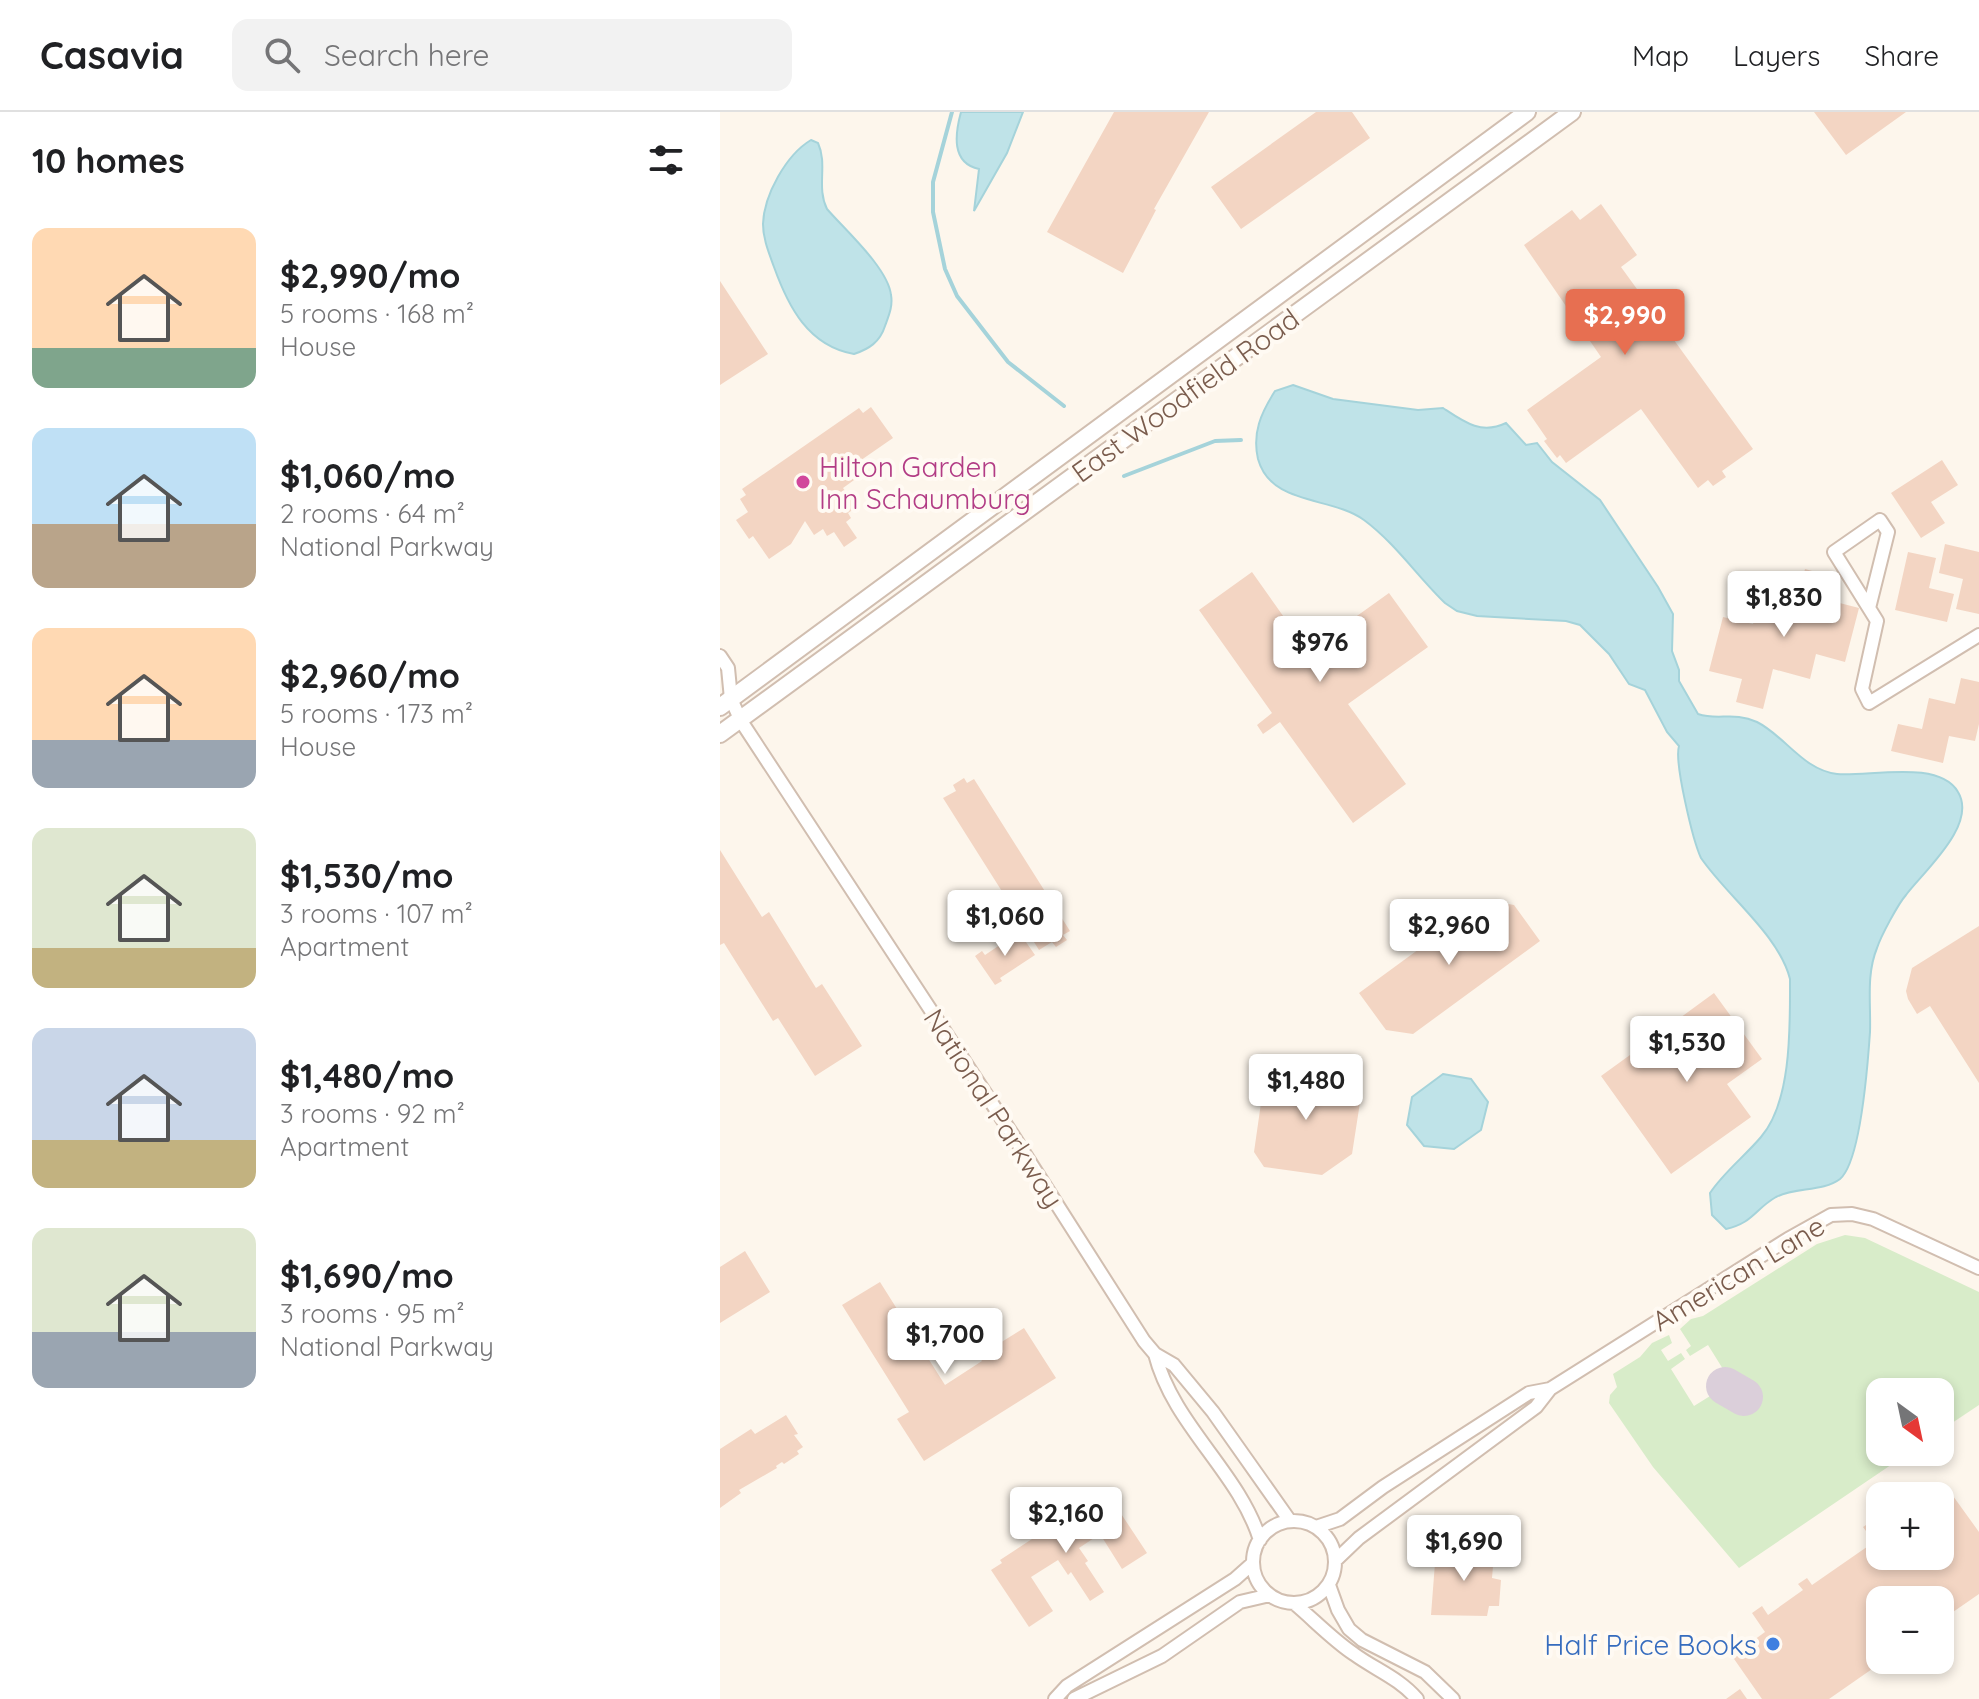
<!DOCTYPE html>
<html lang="en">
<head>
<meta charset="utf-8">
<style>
  body { margin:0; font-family:Quicksand,sans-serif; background:#f2f2f2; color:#202124; height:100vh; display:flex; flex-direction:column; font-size:30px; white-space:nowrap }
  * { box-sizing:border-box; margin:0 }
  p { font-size:26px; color:#757577 }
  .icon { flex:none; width:44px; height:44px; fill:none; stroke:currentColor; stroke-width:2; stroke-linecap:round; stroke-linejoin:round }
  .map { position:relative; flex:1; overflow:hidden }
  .side { display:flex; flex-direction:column; background:#fff; width:720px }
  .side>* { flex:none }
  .needle { width:52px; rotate:147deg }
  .tools { position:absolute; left:1146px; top:1266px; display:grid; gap:16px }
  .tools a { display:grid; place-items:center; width:88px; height:88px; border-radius:16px; background:#fff; box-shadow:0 4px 12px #0003; font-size:40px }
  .price { position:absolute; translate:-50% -68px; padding:0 18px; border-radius:8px; background:#fff; color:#222; font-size:26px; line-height:52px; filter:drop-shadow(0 2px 4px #0008) }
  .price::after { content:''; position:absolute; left:50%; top:48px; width:24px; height:18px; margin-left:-12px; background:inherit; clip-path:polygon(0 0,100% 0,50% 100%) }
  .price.active { background:#e76f51; color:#fff }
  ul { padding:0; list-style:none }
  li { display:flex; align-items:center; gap:24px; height:200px; padding:0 32px }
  li span { display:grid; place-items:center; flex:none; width:224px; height:160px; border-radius:16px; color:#555 }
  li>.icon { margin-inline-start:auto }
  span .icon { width:96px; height:96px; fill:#fffc; stroke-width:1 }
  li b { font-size:34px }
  h2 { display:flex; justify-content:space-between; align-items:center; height:96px; padding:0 32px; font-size:34px }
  header { display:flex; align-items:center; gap:48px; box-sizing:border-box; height:112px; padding:0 40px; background:#fff; border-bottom:2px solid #e0e0e0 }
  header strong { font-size:38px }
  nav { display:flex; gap:44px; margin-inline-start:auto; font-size:28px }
  .search { width:560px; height:72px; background:#f2f2f2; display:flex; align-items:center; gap:20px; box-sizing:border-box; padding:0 28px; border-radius:16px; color:#757577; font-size:30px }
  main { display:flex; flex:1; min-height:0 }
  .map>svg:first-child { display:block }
  .green { fill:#d8ecc9 }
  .water { fill:#bfe3e8; stroke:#a5d3da; stroke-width:2 }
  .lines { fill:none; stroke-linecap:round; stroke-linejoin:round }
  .stream { stroke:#a5d3da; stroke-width:4 }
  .taxiway { stroke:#dbcfda; stroke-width:38 }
  .building { fill:#f3d5c3 }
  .minor-casing { stroke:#d1beb0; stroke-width:16 }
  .tertiary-casing { stroke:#d1beb0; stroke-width:20 }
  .minor { stroke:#fff; stroke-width:12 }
  .tertiary { stroke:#fff; stroke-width:16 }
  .hotel-dot { fill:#d1479c; stroke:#fffaf3; stroke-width:3 }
  .shop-dot { fill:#3f7fe0; stroke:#fffaf3; stroke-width:3 }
  .labels { text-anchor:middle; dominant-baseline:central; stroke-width:8; stroke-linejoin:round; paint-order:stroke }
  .street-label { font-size:28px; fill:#7a5c4d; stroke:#fffaf3 }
  .hotel-label { font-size:28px; fill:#b23c85; stroke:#fffaf3; text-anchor:start }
  .shop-label { font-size:28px; fill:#366cbe; stroke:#fffaf3; text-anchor:end }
</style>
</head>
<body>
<header>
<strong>Casavia</strong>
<div class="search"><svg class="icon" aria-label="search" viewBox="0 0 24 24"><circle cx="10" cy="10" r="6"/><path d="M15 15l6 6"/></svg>Search here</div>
<nav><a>Map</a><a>Layers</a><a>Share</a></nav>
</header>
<main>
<section class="side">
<h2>10 homes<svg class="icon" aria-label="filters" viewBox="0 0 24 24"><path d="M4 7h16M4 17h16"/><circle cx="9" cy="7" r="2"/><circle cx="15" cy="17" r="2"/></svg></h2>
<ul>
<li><span style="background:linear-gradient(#ffd9b3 75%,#7fa58c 0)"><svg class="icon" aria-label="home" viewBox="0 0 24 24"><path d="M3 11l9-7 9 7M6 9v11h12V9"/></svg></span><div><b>$2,990/mo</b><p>5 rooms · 168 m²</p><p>House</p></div></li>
<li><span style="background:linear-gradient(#bfe0f5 60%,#b9a48a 0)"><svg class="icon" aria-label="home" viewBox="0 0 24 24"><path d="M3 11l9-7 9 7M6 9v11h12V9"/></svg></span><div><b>$1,060/mo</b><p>2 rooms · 64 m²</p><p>National Parkway</p></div></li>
<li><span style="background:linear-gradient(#ffd9b3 70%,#9aa5b1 0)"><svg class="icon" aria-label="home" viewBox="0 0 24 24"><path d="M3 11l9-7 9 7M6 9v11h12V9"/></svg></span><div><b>$2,960/mo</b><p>5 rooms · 173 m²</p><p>House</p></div></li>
<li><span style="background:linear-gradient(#dfe7d0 75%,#c2b280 0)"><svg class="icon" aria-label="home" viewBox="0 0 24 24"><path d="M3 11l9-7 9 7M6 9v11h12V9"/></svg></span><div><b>$1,530/mo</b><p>3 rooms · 107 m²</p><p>Apartment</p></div></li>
<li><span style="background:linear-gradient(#c9d6e8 70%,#c2b280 0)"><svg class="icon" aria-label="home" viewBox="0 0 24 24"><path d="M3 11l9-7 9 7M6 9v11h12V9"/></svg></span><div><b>$1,480/mo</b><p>3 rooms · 92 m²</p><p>Apartment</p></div></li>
<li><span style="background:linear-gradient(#dfe7d0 65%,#9aa5b1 0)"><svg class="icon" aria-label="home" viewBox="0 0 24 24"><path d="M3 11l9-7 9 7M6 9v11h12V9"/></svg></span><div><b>$1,690/mo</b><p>3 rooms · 95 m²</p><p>National Parkway</p></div></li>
</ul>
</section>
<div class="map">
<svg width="1259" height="1587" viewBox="0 0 1259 1587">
  <rect width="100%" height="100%" fill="#fdf6ec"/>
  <!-- green -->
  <path class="green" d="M1125,1123L1145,1126L1259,1180V1293L1220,1319V1280H1160V1340H1190L1019,1456L933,1355L889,1291L890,1283L897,1275L893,1262L920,1245L932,1231L949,1223L952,1231L941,1238L948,1249L961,1241L965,1247L951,1257L974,1294L1003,1276L1023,1286L1018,1290L1022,1296L1035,1288L1031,1281L1026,1284L1006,1273L1011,1270L988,1233L970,1244L966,1238L971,1234L960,1217L971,1207L983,1204L1097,1132Z"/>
  <!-- water -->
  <path class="water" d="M241,0H303L287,41L254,99L259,57C231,51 235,22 241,0Z
    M91,28L98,31C108,53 96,75 107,97C125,118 168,156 171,183C173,194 169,203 165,214C160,230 149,237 134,242C88,234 68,194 54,155C49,141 43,127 43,112C44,83 66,43 91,28Z
    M573,273L613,287L698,298L723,296C744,310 761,323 786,311L806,333L817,331L832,350L880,388L938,475L953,502L952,539L959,558V569L978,602C999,609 1013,599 1037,610C1065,624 1083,658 1117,662C1148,665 1219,647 1238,680C1258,713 1203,760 1186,783C1178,792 1161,824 1157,836C1146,863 1151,891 1150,920C1148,949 1141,1049 1120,1067C1103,1080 1075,1075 1056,1085C1035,1097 1033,1111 1006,1117L992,1103L990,1081C1004,1060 1025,1044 1041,1025C1072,989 1070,914 1070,867C1059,823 1007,784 981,746C973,729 954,650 959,634L947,620L925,578L909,572L889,542L860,513L846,509L757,504L737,499L725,491C698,465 675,431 644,408C611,384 551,394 538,347C532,321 541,301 555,279Z
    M723,962L751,967L768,990L761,1018L734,1037L704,1034L687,1013L692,985Z"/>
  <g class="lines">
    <!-- stream -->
    <path class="stream" d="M232,0L213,70V100L225,157L237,184L288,250L344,294
      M404,364L495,329L521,328"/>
    <!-- taxiway -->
    <path class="taxiway" d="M1005,1274L1024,1285"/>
  </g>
  <!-- building -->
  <path class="building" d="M394,0H489L434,97L436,98L403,161L327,120Z
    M596,0H632L650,26L521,117L491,75Z
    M1094,0H1186L1126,43Z
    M881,92L917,143L901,155L1033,337L1002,359L1006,365L993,374L988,368L978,376L921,297L846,351L840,343L837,346L824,329L827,327L807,298L881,245L804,133L852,98L860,108Z
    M0,169L48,242L0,273Z
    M151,295L173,326L134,353L141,363L123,376L137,395L128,401L131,406L126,410L137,426L124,435L114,420L107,424L103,417L94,423L85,409L71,432L49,447L33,424L29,427L16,408L28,400L20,387L26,383L22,377L139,296L143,301Z
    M1222,348L1238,373L1211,390L1225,411L1201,426L1171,381Z
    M1225,432L1259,440V502L1236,497L1243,467L1219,461Z
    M1188,440L1216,446L1209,476L1234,482L1227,510L1175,498Z
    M1085,457L1114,465L1108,488L1139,496L1125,550L1096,542L1090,567L1053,557L1043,597L1016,590L1022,567L989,559L1003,505L1033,512L1039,488L1075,497Z
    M532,460L588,539L669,481L708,535L628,592L686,672L633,711L560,610L543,622L537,613L552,601L479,498Z
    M1241,566L1259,570V612L1255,629L1229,624L1223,651L1171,639L1178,612L1202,617L1209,586L1235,592Z
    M244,666L247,671L254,667L350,819L343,823L347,828L336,835L332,830L319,838L223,686L236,679L233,673Z
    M0,738L42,805L49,800L96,876L102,872L142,934L95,964L58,906L53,909L4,831L0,833Z
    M766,788L794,793L820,829L693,922L666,918L639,881Z
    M1259,814V971L1210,894L1197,902L1188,887L1186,879L1192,856Z
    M299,820L315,843L280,866L282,869L275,873L255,844L262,839L265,843Z
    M994,881L1042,947L1007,972L1031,1005L951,1062L881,964L910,943L919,956L937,944L927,930Z
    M561,957L630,968L641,984L632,1042L602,1063L544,1055L534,1040L544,970Z
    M25,1139L50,1180L0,1211V1155Z
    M160,1170L225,1273L262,1249L259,1244L304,1216L336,1266L204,1349L177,1307L189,1300L122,1193Z
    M66,1303L78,1322L74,1323L83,1335L77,1339L79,1342L64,1352L62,1350L56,1354L57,1356L19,1378L21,1381L0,1396V1337L31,1317L35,1322Z
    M1228,1377L1259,1420V1482L1220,1509V1488H1160V1548H1165L1109,1587H1042L1012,1544L1045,1520L1032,1501L1042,1494L1048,1503L1083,1478L1078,1472L1087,1466L1092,1473L1154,1430L1143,1415L1152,1409L1160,1421V1444H1220V1383Z
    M388,1382L427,1441L402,1457L380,1422L359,1436L368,1449L365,1451L384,1480L370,1489L351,1460L348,1463L338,1448L311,1465L333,1499L309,1515L271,1458L282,1451L280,1448L376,1385L378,1389Z
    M733,1434L752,1435L751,1440L774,1442L772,1466L781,1468L779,1494H769L767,1504L711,1503L716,1438L731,1439Z
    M1020,1577L1027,1587H1006Z"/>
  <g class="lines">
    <!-- minor casing -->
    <g class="minor-casing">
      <path id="minor" d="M1149,496L1168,420L1160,408L1114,440L1157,509L1142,577L1149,591L1259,523
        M0,544L8,556L11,587L21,609L292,1022L424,1229L435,1242L454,1253L493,1300L570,1409
        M435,1242C453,1313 519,1360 540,1428
        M533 1450a41 41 0 1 1 82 0a41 41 0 1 1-82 0Z
        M596,1415L620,1407L663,1375L809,1281L830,1277
        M616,1448L639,1426L816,1295L830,1277L1068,1127L1111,1103L1132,1102L1153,1107L1259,1156
        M609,1473L618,1498L629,1517L642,1528L705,1560L733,1587
        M575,1492C594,1508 613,1528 634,1542C656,1558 679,1566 697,1587
        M335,1587L347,1574L515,1467L533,1451
        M354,1587L442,1544L520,1490L550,1483"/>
    </g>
    <!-- tertiary casing -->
    <g class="tertiary-casing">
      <path id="tertiary" d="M0,595L807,0
        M0,622L852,0"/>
    </g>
    <!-- minor -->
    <use href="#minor" class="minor"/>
    <!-- tertiary -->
    <use href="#tertiary" class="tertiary"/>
  </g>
  <!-- markers -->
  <circle class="hotel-dot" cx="83" cy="370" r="8"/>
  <circle class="shop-dot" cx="1053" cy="1532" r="8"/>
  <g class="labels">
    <!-- street labels -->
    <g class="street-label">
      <text transform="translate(465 283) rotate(-36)">East Woodfield Road</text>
      <text transform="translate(274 996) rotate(57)">National Parkway</text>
      <text transform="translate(1018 1161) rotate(-31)">American Lane</text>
    </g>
    <!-- hotel labels -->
    <g class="hotel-label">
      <text x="99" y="354">Hilton Garden<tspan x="99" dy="32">Inn Schaumburg</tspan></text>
    </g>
    <!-- shop labels -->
    <g class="shop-label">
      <text x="1037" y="1532">Half Price Books</text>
    </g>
  </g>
</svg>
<div class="tools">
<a><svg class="needle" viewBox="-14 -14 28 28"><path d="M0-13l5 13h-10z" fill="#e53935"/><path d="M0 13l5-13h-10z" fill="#757577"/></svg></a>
<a>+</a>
<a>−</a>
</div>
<b class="price active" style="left:905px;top:245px">$2,990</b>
<b class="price" style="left:1064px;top:527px">$1,830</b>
<b class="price" style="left:600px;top:572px">$976</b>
<b class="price" style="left:285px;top:846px">$1,060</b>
<b class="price" style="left:729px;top:855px">$2,960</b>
<b class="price" style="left:967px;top:972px">$1,530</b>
<b class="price" style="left:586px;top:1010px">$1,480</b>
<b class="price" style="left:225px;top:1264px">$1,700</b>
<b class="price" style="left:346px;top:1443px">$2,160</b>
<b class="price" style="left:744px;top:1471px">$1,690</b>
</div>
</main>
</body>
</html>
